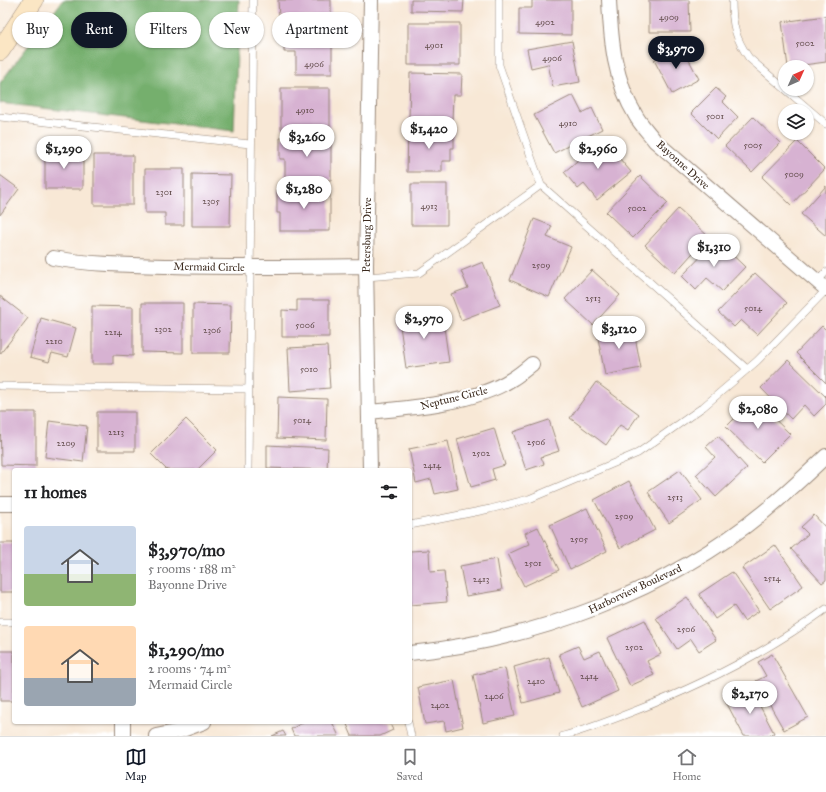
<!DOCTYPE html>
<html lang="en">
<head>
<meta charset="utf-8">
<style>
  body { margin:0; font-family:"IM FELL Great Primer",serif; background:#f2f2f2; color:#202124; height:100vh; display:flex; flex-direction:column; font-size:15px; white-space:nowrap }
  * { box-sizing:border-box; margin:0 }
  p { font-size:13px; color:#757577 }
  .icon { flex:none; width:22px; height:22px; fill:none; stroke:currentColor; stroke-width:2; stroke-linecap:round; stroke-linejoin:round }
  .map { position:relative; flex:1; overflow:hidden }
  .details { position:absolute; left:12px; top:468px; width:400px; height:256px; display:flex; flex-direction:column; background:#fff; border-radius:4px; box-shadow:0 1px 3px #0004 }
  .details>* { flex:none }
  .hud { position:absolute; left:12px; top:12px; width:400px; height:36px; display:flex; gap:8px }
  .needle { width:26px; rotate:45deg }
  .buttons { position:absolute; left:778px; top:60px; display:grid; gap:8px }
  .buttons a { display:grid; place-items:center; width:36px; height:36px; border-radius:50%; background:#fff; box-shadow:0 1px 3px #0004; font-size:20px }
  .price { position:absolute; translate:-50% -34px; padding:0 9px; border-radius:14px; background:#fff; color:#222; font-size:13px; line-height:26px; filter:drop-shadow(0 1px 2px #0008) }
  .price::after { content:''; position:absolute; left:50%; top:24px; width:12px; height:9px; margin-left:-6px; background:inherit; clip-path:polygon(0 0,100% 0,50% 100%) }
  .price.on { background:#111827; color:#fff }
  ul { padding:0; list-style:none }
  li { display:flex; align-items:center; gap:12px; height:100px; padding:0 12px }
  li span { display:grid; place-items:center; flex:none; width:112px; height:80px; border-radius:4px; color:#555 }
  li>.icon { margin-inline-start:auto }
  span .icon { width:48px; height:48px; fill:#fffc; stroke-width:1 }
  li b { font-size:17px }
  h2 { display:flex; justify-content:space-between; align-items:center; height:48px; padding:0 12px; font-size:17px }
  .chip { padding:0 14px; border-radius:18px; background:#fff; box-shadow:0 1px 3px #0004; font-size:14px; line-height:36px }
  .chip.on { background:#111827; color:#fff }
  .tab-bar { display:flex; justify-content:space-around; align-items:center; height:56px; border-top:1px solid #e0e0e0; background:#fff; font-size:11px; color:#757577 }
  .tab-bar a { display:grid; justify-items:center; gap:2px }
  .tab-bar .on { color:#111827 }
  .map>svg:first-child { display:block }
  .forest { fill:#75af6d; stroke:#586c46 }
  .building { fill:#d7b2d2 }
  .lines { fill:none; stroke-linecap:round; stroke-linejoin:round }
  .lane-casing { stroke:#9a897a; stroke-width:8 }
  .street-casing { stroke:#9a897a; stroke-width:16 }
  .secondary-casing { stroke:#9a897a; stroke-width:20 }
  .lane { stroke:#fff; stroke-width:7 }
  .street { stroke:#fff; stroke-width:14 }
  .secondary { stroke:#fbe6c4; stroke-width:19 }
  .labels { text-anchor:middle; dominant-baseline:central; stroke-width:4; stroke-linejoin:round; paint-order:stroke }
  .number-label { font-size:9px; fill:#624c4b }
  .street-label { font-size:11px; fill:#3b2a1e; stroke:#fff }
</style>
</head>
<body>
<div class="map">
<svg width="826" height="736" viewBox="0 0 826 736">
  <rect width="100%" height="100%" fill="#fff"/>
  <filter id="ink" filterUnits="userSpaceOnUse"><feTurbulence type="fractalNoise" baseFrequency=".025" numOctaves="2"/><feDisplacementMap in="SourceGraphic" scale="8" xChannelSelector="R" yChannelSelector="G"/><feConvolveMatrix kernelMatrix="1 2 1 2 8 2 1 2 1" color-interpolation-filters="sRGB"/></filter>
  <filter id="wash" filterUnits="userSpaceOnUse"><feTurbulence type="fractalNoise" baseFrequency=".012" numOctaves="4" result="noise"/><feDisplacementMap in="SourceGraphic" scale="16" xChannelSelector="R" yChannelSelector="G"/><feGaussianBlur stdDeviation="0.9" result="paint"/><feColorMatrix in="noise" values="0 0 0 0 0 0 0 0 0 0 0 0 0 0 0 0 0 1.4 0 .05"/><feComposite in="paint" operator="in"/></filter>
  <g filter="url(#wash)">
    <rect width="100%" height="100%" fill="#f8e8d6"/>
    <!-- forest -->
    <path class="forest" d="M63,0H239L234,131L0,103V83Z"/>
    <g id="blocks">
      <!-- building -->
      <path class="building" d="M278,0H331V17H279Z
        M411,0H464L463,12L411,11Z
        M532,0H571V35L519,34V8H532Z
        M649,0H689L690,32H649Z
        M826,16V62L788,67L782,22Z
        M408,23H460V65H408Z
        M284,34H332V74H296V52H284Z
        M572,41L580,82L553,87L548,64L531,68L527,49Z
        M681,45L699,79L672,94L654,60Z
        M410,73L462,74L461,95H453L452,121L409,120Z
        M281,88H330V130L281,129Z
        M716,88L726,97L722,101L738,117L717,139L691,113Z
        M573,95L582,113L592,108L602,129L554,153L534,115Z
        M753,117L780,143L752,172L725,146Z
        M408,129L454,130V148H451V161H442V172H407Z
        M280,138L331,139V180L285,179V159H280Z
        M603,139L631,172L597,200L584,184L578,189L564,172Z
        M797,141L825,169L791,205L762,177Z
        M45,150H83V189H45Z
        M94,155H133V205H94Z
        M145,169H184V225H165V213H145Z
        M192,174L231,175L230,226H192Z
        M0,175L19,189L0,215Z
        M640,176L668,203L633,238L606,212Z
        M411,184H447V225H411Z
        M826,186V236L801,214Z
        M277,190H330V231H280V213H277Z
        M678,209L708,236L675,273L645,245Z
        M534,219L552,226L547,237L571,247L549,297L510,280Z
        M717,240L745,267L722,291L707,278L696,290L682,276Z
        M483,262L500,305L461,320L451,294L468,288L461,271Z
        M592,270L620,295L593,325L565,299Z
        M755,273L787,303L757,335L741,320L734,327L718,312Z
        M0,296L28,318L0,354Z
        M297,300H329V337H282V310L297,311Z
        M142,303H183V353L142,352Z
        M193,304L231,305L230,353H193Z
        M92,306L133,307V356L113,355V364H92Z
        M442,313L449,362L406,368L399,319Z
        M41,318L76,328L68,357L52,353L49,362L30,357Z
        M633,326L641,368L605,375L597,333Z
        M822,326L826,330V383L796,353Z
        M327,346L330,388L290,391L288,348Z
        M788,360L826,397V404L814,416L804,405L791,419L761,388Z
        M596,382L639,414L628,430L620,425L606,445L570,418Z
        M278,397L327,399L326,440L277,438Z
        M754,399L790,434L762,462L726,427Z
        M0,412H36V466L1,465Z
        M97,412H135V451H97Z
        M186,419L217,450L197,470H167L151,454Z
        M549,420L559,451L541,457L544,464L526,470L513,432Z
        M49,421L87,426L83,462L45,457Z
        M494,428L505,465L492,469L495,480L471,487L457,439Z
        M718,436L747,468L716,497L696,475L715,457L706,447Z
        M448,441L458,489L435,494L431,479L416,483L409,449Z
        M267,445L328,448L327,470L267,468Z
        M680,470L702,500L669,523L648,492Z
        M629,481L655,530L620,548L594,500Z
        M587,508L607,551L570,569L550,525Z
        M814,515L826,528V580L822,583L791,549L808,534L801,527Z
        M538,527L559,570L524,586L508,554L530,544L525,533Z
        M0,543H14V592H0Z
        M775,545L803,586L770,609L742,568Z
        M429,550L430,572L444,571L447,602L410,605V551Z
        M497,559L502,590L466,596L460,566Z
        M732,572L759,611L744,621L734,606L715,619L699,594Z
        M687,597L716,640L699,651L691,639L677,649L656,618Z
        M645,620L661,654L647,661L654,675L630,686L607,638Z
        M578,646L584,658L600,651L618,691L582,707L559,654Z
        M0,651H14V701H0Z
        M772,654L808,717L784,730L756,681L766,676L758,662Z
        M549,657L559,693L523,703L514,667Z
        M505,668L515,716L483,723L473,675Z
        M454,680L463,727L446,731L444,721L425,724L418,687Z
        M751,689L774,733L769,736H744L726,702Z
        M304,722H332L339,736H294L291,729Z
        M346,722H389L393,730L380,736H352Z
        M283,731L286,736H272Z"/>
    </g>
  </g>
  <g filter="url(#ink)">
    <use href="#blocks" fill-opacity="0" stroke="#9a897a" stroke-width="1"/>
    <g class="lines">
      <!-- lane casing -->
      <g class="lane-casing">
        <path id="lane" d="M499,0V65L541,185L747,369
          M732,0C732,24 735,38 749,58L826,124
          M0,117L250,144
          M366,277L419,273L541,185
          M817,282L826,272
          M0,386L248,389
          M248,470L253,0
          M410,525L490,509L529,499L638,453L703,407L757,361L826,290
          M0,622H14
          M408,722L411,736
          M563,736C586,730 609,721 632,712C700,686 767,652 826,609"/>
      </g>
      <!-- street casing -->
      <g class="street-casing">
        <path id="street" d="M609,0C611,41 614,80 636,116C641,125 649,133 655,141L826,289
          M53,258C92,265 131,265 171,266C236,268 301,267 366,266
          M369,412C412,408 475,403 512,379C519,375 526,369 532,364
          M370,470L366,266L371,0
          M0,504H14
          M410,653C534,640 668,591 765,511C787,493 806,475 826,456
          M123,736V722
          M156,736L180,731L204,722"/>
      </g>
      <!-- secondary casing -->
      <g class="secondary-casing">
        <path id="secondary" d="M0,51L34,0"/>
      </g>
      <!-- lane -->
      <use href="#lane" class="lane"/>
      <!-- street -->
      <use href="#street" class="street"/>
      <!-- secondary -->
      <use href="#secondary" class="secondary"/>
    </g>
  </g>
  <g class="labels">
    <!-- number labels -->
    <g class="number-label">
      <text x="669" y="16">4909</text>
      <text x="545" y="21">4902</text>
      <text x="805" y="42">5002</text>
      <text x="434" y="44">4901</text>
      <text x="552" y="57">4906</text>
      <text x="314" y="63">4906</text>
      <text x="305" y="109">4910</text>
      <text x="715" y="115">5001</text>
      <text x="568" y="122">4910</text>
      <text x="753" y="144">5005</text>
      <text x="794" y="173">5009</text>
      <text x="164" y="191">2301</text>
      <text x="211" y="200">2305</text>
      <text x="429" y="205">4913</text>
      <text x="637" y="207">5002</text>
      <text x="541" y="264">2509</text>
      <text x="593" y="297">2513</text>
      <text x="753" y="307">5014</text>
      <text x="305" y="324">5006</text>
      <text x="163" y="328">2302</text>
      <text x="212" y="329">2306</text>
      <text x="113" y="331">2214</text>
      <text x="54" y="340">2210</text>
      <text x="309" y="368">5010</text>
      <text x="302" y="419">5014</text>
      <text x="116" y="431">2213</text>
      <text x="536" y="441">2506</text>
      <text x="66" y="442">2209</text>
      <text x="481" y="452">2502</text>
      <text x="432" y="464">2414</text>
      <text x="675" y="496">2513</text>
      <text x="624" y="515">2509</text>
      <text x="579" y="538">2505</text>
      <text x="533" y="562">2501</text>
      <text x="772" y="577">2514</text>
      <text x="481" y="578">2413</text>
      <text x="686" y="628">2506</text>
      <text x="634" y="646">2502</text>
      <text x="589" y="675">2414</text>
      <text x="536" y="680">2410</text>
      <text x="494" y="695">2406</text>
      <text x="440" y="704">2402</text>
    </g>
    <!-- street labels -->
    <g class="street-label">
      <text transform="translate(683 165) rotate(42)">Bayonne Drive</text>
      <text transform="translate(367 235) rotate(-89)">Petersburg Drive</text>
      <text transform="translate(209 267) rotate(1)">Mermaid Circle</text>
      <text transform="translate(454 398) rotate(-14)">Neptune Circle</text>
      <text transform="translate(635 589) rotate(-25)">Harborview Boulevard</text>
    </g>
  </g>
</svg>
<div class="buttons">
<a><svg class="needle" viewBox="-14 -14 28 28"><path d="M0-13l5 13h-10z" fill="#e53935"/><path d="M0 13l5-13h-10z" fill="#757577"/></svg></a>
<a><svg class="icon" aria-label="layers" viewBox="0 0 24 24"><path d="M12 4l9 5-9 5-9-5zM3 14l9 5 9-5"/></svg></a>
</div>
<b class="price on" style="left:676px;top:70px">$3,970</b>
<b class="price" style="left:429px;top:150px">$1,420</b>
<b class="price" style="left:307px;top:158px">$3,260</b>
<b class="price" style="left:64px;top:170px">$1,290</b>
<b class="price" style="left:598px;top:170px">$2,960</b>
<b class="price" style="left:304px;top:210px">$1,280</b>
<b class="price" style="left:714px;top:268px">$1,310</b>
<b class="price" style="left:424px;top:340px">$2,970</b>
<b class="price" style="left:619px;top:350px">$3,120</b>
<b class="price" style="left:758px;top:430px">$2,080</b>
<b class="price" style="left:750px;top:715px">$2,170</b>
<div class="hud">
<a class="chip">Buy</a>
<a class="chip on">Rent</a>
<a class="chip">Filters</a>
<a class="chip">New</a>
<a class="chip">Apartment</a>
</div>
<section class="details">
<h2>11 homes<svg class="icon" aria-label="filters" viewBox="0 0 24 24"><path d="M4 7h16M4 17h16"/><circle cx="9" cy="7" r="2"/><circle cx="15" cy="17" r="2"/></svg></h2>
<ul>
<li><span style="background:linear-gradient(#c9d6e8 60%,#8fb573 0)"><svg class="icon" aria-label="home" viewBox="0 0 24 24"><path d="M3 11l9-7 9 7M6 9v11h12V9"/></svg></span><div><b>$3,970/mo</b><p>5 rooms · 188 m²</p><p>Bayonne Drive</p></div></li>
<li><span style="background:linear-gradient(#ffd9b3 65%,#9aa5b1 0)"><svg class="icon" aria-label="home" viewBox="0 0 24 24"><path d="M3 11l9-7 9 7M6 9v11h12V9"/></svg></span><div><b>$1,290/mo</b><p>2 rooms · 74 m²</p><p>Mermaid Circle</p></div></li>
</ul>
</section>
</div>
<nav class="tab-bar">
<a class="on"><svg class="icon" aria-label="map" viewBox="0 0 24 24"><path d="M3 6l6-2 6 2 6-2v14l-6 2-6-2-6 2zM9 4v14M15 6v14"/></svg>Map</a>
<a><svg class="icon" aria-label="saved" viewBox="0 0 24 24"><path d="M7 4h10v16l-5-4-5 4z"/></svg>Saved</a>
<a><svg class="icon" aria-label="home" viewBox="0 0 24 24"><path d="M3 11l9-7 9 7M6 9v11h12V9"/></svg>Home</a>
</nav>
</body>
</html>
